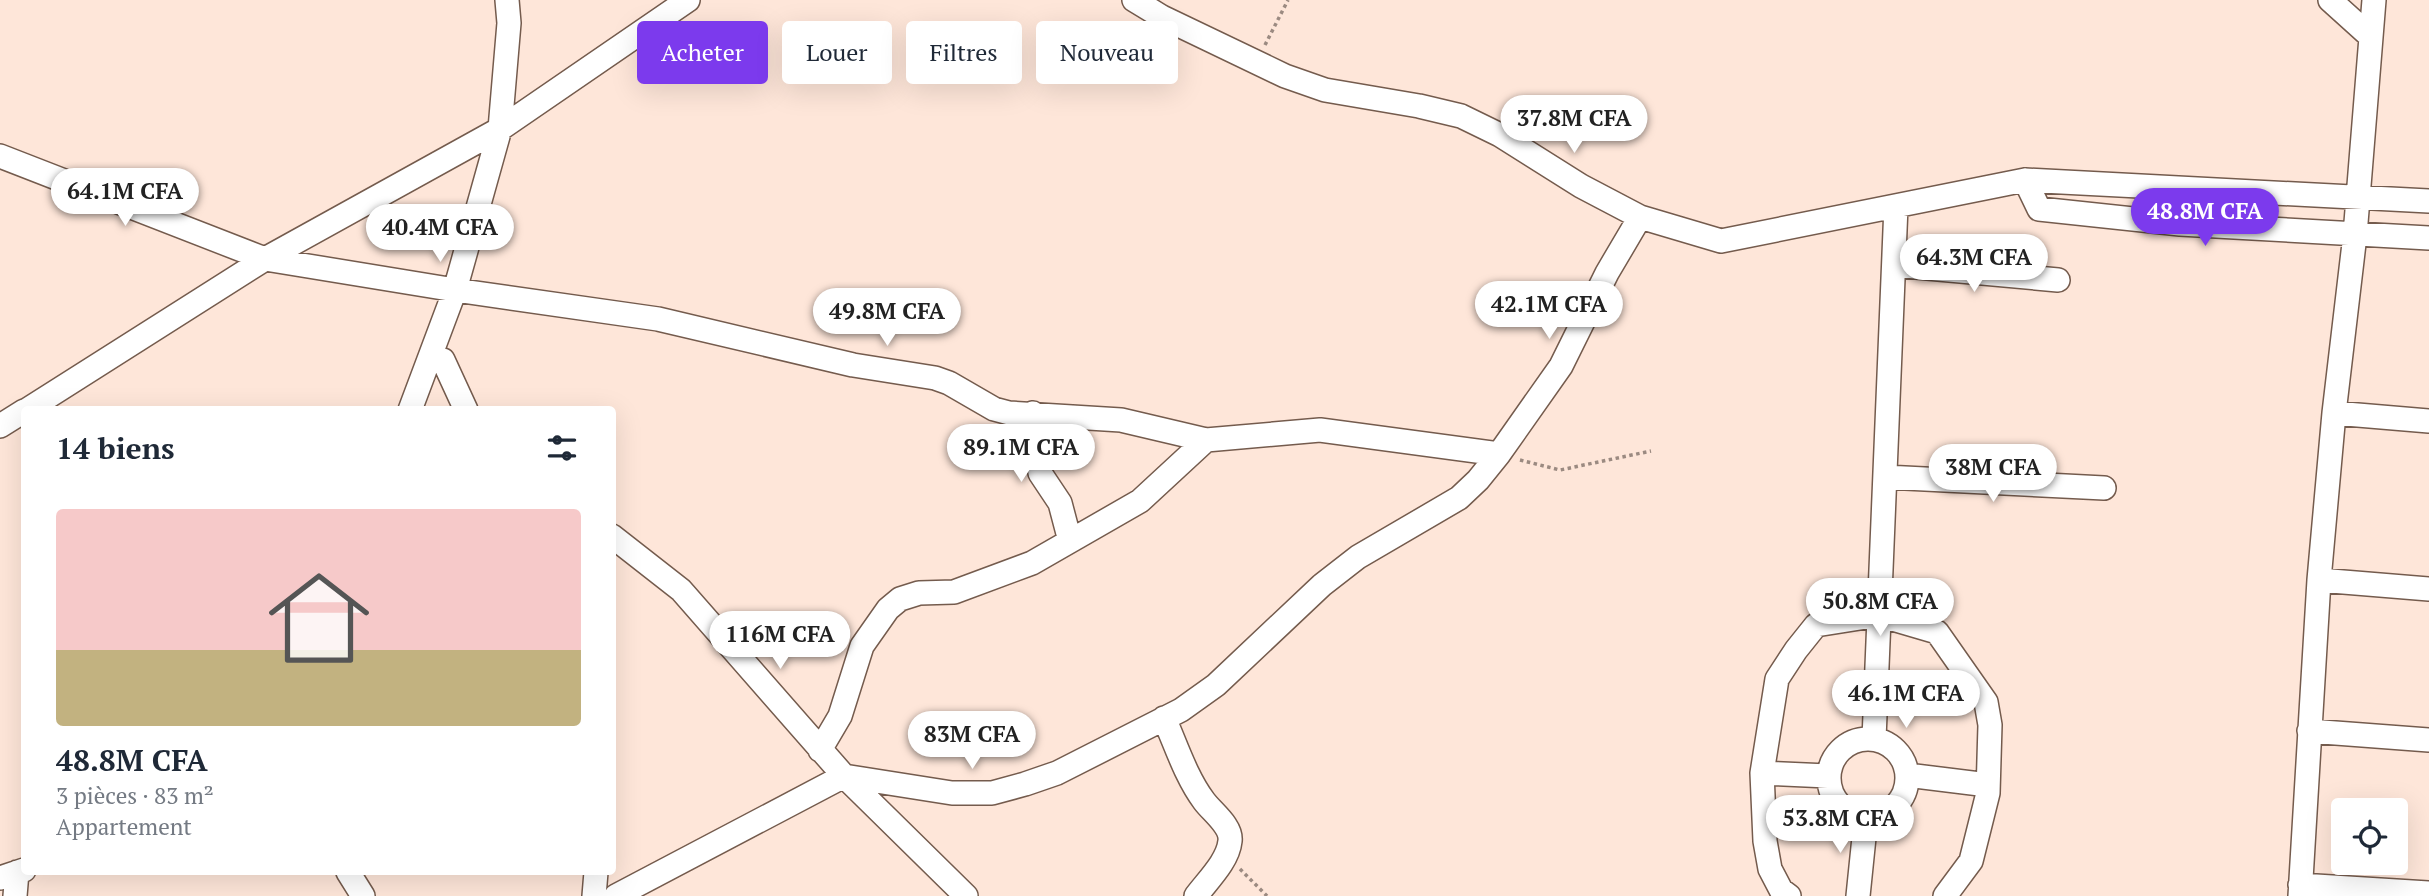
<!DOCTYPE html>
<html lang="fr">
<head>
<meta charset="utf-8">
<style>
  body { margin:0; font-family:"PT Serif",serif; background:#f2f2f3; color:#1f2937; height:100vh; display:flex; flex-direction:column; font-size:26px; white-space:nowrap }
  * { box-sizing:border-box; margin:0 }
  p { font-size:23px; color:#747a83 }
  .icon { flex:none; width:38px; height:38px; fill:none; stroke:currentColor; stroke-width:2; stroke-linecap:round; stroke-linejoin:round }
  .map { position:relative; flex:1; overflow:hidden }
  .drawer { position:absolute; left:21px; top:406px; width:595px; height:469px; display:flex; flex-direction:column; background:#fff; border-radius:7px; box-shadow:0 7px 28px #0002 }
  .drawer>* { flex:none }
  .guide { position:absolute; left:637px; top:21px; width:665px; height:63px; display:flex; gap:14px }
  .fabs { position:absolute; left:2331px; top:798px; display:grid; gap:14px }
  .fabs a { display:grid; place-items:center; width:77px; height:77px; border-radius:7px; background:#fff; box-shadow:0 7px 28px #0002; font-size:35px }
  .price { position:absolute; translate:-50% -60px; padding:0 16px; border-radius:24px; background:#fff; color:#222; font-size:23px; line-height:46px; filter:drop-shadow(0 2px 4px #0008) }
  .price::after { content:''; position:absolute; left:50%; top:42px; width:21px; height:16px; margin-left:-10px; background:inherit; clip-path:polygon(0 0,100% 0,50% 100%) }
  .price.active { background:#7c3aed; color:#fff }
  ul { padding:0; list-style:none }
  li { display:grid; align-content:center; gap:14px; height:371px; padding:0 35px }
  li span { display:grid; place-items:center; height:217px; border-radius:7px; color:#555 }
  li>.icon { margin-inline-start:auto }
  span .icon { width:126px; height:126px; fill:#fffc; stroke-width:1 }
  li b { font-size:30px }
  h2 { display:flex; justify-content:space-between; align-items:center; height:84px; padding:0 35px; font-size:30px }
  .pill { padding:0 24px; border-radius:7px; background:#fff; box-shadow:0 7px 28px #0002; font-size:24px; line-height:63px }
  .pill.active { background:#7c3aed; color:#fff }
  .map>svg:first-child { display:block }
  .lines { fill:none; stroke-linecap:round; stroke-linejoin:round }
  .minor-casing { stroke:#745b4d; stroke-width:26 }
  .path { stroke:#9b8a81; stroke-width:3.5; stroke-dasharray:3.5 3.5; stroke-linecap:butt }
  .minor { stroke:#fff; stroke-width:23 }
</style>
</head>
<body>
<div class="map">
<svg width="2429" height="896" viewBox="0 0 2429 896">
  <rect width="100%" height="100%" fill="#fee6d9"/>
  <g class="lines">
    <!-- minor casing -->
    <g class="minor-casing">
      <path id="minor" d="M1134,0L1162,17L1285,76L1325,90L1419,106L1461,116L1500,135L1581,186L1640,217L1721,241L2025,180L2429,201
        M2330,0L2371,37
        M0,156L265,259L455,290L658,319L853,365L935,378L949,383L994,409L1009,413L1121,420L1206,440L1320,430L1499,454
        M2025,180L2039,209L2180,224L2429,238
        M1894,265L2058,280
        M443,360L466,410
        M27,410L265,259L500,129L688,0
        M410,410L455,290L500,129L509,23L507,0
        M1033,413L1040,473L1060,503L1070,541
        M2334,413L2429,421
        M0,426L24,411
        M1885,477L2104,488
        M612,536L681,590L844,776L952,793H992L1025,784L1057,773L1181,710L1216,685L1322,585L1358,557L1459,498L1478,480L1499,454L1561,366L1607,273L1640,217
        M2319,580L2429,589
        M1164,718C1176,745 1186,777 1204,801C1212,812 1232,826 1230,841C1228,861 1208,880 1196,896
        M2309,731L2429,740
        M1829 778a39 39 0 1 1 78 0a39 39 0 1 1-78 0Z
        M1874,739L1896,206
        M820,750L840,716L862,646L888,609L900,599L919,593L954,592L1032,563L1140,501L1206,440
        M1762,773L1828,776
        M1907,775L1988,785
        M348,872L363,896
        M0,878L24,870
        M2300,885L2429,893
        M15,896L17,872
        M594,896L596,872
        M616,896L844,776L966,896
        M1789,896L1781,890L1770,869L1765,841L1762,773L1777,679L1796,650L1816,625L1879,615L1937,632L1986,702L1990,725L1988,793L1971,861L1945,896
        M1858,896L1866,818
        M2300,896L2319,580L2334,413L2355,235L2374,0"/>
    </g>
    <!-- path -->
    <path class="path" d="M1265,45L1288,0
      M1520,460L1560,470L1651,451
      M1240,869L1267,896"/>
    <!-- minor -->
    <use href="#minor" class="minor"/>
  </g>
</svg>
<div class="fabs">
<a><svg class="icon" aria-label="locate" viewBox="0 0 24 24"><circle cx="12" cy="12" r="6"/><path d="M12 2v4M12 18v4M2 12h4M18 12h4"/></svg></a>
</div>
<b class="price" style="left:1574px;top:155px">37.8M CFA</b>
<b class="price" style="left:125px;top:228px">64.1M CFA</b>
<b class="price active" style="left:2205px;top:248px">48.8M CFA</b>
<b class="price" style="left:440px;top:264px">40.4M CFA</b>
<b class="price" style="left:1974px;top:294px">64.3M CFA</b>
<b class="price" style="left:1549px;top:341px">42.1M CFA</b>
<b class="price" style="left:887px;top:348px">49.8M CFA</b>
<b class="price" style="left:1021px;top:484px">89.1M CFA</b>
<b class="price" style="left:1993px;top:504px">38M CFA</b>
<b class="price" style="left:1880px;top:638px">50.8M CFA</b>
<b class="price" style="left:780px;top:671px">116M CFA</b>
<b class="price" style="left:1906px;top:730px">46.1M CFA</b>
<b class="price" style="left:972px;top:771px">83M CFA</b>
<b class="price" style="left:1840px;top:855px">53.8M CFA</b>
<div class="guide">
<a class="pill active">Acheter</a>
<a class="pill">Louer</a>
<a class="pill">Filtres</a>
<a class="pill">Nouveau</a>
</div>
<section class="drawer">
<h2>14 biens<svg class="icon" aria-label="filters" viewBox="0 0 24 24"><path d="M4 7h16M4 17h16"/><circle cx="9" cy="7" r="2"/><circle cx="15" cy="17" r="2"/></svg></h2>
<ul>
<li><span style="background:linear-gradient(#f6c9c9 65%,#c2b280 0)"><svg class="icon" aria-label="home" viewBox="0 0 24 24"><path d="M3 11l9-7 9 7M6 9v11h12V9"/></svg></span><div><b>48.8M CFA</b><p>3 pièces · 83 m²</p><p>Appartement</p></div></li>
</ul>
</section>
</div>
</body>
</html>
